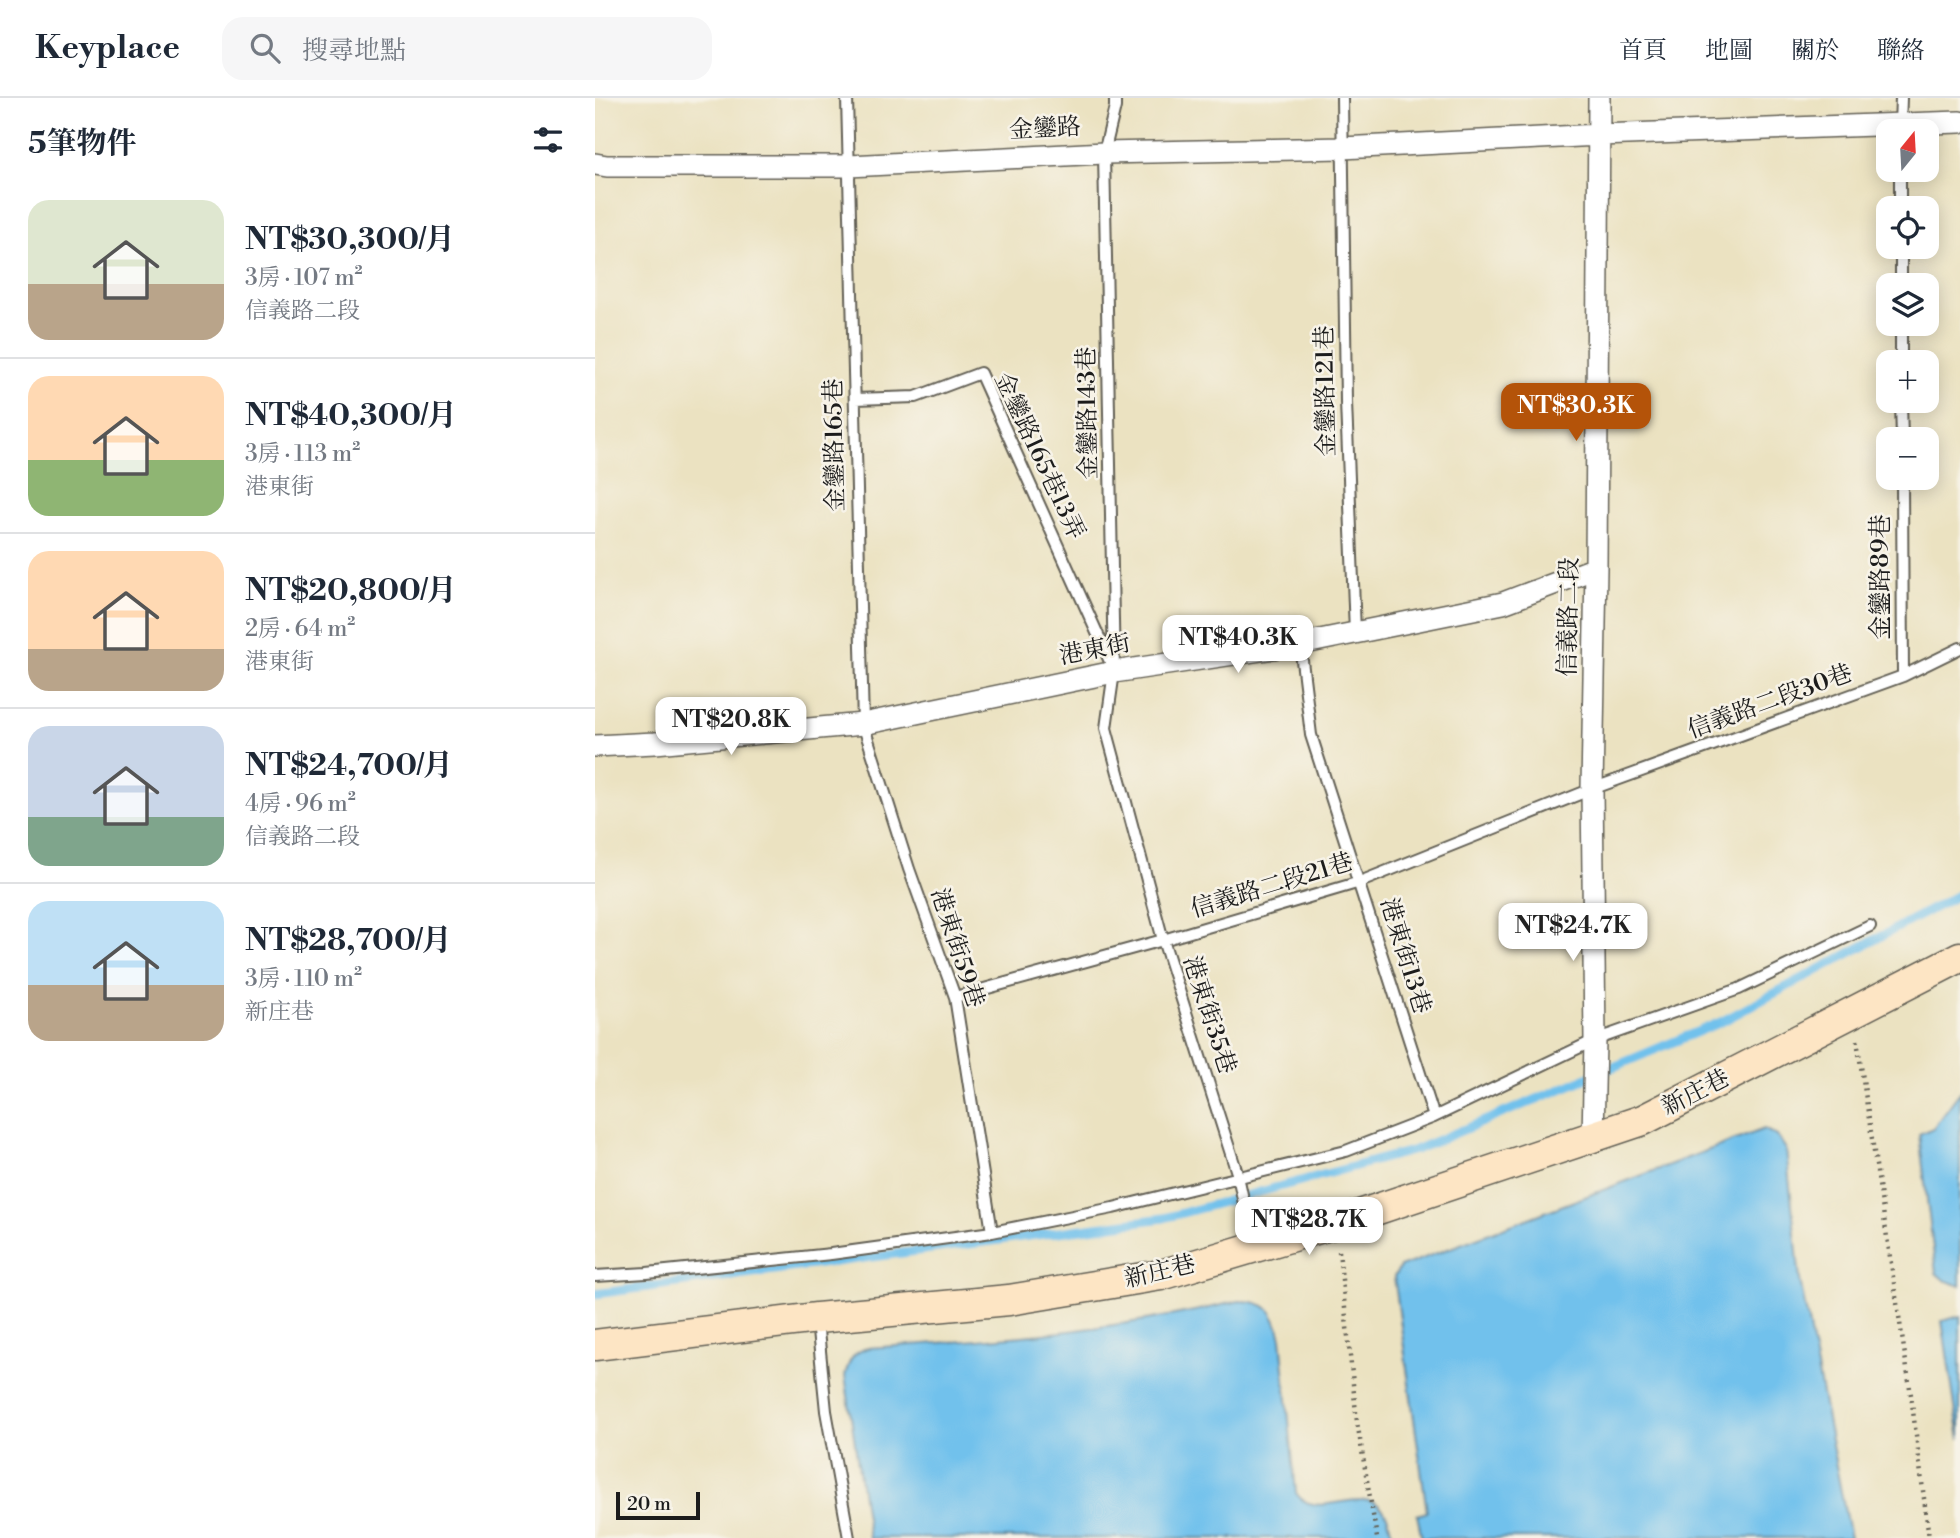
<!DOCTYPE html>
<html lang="zh-TW">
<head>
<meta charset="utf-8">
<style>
  body { margin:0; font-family:"Libre Bodoni","Noto Serif TC",serif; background:#f6f6f7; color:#1f2937; height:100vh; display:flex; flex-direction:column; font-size:26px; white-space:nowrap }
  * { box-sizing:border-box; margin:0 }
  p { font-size:23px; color:#747a83 }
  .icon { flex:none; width:38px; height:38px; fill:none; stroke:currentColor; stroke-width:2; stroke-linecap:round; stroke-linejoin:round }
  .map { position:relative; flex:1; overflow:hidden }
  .details { display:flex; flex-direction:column; background:#fff; width:595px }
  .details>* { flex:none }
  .needle { width:46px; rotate:18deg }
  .fabs { position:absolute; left:1281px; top:21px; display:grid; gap:14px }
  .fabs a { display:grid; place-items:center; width:63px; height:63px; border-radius:14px; background:#fff; box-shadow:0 4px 18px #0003; font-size:35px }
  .scale { position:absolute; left:21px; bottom:18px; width:84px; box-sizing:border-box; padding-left:7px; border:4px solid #1c1c1c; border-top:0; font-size:19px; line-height:24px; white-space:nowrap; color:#1c1c1c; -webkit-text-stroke:5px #f7f3e8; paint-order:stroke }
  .price { position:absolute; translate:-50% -60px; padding:0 16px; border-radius:14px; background:#fff; color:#222; font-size:23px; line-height:46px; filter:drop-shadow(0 2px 4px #0008) }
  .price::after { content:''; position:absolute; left:50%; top:42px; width:21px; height:16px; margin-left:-10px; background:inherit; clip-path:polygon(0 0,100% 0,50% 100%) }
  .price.active { background:#b45309; color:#fff }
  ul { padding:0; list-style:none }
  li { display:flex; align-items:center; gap:21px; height:175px; padding:0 28px }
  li+li { border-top:2px solid #e0e1e3 }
  li span { display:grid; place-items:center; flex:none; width:196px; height:140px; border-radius:21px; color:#555 }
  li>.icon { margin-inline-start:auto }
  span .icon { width:84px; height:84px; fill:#fffc; stroke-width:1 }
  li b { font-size:30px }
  h2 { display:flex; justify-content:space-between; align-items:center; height:84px; padding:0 28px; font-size:30px }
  header { display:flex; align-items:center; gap:42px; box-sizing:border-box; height:98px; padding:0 35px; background:#fff; border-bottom:2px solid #e0e1e3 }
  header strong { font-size:33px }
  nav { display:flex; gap:38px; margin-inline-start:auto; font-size:24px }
  .search { width:490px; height:63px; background:#f6f6f7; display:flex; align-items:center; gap:18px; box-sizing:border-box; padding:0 24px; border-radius:21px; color:#747a83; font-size:26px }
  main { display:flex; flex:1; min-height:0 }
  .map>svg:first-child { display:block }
  .water { fill:#71c1ec; stroke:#466e84; stroke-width:2 }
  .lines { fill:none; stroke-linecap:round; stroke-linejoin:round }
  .stream { stroke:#71c1ec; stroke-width:9 }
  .lane-casing { stroke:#646156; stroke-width:14 }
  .street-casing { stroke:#646156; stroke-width:24 }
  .secondary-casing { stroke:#646156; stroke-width:33 }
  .path { stroke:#646156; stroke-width:4.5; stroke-dasharray:2 5; stroke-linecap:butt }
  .lane { stroke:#fff; stroke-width:10 }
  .street { stroke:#fff; stroke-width:21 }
  .secondary { stroke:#fde5c4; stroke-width:30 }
  .labels { text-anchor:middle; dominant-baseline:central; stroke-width:5; stroke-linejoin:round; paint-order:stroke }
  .street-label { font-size:24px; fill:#1c1c1c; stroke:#f7f3e8 }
</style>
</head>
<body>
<header>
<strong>Keyplace</strong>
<div class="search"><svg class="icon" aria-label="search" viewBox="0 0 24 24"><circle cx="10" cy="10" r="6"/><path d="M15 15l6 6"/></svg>搜尋地點</div>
<nav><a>首頁</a><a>地圖</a><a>關於</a><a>聯絡</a></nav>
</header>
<main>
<section class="details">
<h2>5筆物件<svg class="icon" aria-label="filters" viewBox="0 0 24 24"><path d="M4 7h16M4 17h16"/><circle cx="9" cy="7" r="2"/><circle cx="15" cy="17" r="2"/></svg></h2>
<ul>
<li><span style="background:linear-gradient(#dfe7d0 60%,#b9a48a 0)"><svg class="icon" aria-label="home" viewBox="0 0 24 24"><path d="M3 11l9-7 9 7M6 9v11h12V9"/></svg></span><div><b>NT$30,300/月</b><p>3房 · 107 m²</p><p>信義路二段</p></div></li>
<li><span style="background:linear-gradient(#ffd9b3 60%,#8fb573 0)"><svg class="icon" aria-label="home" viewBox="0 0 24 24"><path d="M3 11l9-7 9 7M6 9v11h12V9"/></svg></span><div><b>NT$40,300/月</b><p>3房 · 113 m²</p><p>港東街</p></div></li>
<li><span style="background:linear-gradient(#ffd9b3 70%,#b9a48a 0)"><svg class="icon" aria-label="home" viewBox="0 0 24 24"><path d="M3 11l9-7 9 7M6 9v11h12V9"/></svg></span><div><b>NT$20,800/月</b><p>2房 · 64 m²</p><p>港東街</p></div></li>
<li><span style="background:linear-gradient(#c9d6e8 65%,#7fa58c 0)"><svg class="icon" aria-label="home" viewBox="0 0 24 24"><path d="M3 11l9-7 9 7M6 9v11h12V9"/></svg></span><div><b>NT$24,700/月</b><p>4房 · 96 m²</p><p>信義路二段</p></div></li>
<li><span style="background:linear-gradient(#bfe0f5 60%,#b9a48a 0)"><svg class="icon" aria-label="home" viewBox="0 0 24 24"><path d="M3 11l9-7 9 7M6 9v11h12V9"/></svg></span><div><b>NT$28,700/月</b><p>3房 · 110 m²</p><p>新庄巷</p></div></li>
</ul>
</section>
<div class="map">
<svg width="1365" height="1440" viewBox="0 0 1365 1440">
  <rect width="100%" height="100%" fill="#f7f3e8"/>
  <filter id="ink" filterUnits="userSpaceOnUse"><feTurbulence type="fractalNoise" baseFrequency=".0143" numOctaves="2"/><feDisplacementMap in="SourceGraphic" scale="14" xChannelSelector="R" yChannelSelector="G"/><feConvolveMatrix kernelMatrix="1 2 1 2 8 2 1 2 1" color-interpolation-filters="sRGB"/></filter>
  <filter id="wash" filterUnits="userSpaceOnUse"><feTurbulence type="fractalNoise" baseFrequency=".00686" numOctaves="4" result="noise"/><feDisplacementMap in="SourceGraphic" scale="28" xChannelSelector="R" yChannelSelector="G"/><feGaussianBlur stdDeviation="1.57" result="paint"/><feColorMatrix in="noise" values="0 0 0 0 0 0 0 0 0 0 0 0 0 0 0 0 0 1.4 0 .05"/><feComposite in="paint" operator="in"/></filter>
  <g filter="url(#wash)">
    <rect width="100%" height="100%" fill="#ebe2c1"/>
    <!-- water -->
    <path class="water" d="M1365,994V1188L1349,1182L1341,1175L1324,1036L1338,1030Z
      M1169,1031L1182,1038L1191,1051L1205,1182L1255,1440H827L822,1417L832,1414L801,1192L799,1179L805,1169Z
      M644,1203C673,1203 680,1213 686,1240L701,1395C722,1427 774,1379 792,1418C795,1425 796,1433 798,1440H274L250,1278C254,1263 257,1255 272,1250C397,1242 522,1233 644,1203Z
      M1365,1218V1341L1347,1223Z"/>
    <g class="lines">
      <!-- stream -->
      <path class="stream" d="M0,1196L569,1120L820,1052L1126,924L1365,796"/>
    </g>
  </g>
  <g filter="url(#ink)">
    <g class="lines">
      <!-- lane casing -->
      <g class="lane-casing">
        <path id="lane" d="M252,0L268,626L314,771L360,899L397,1134
          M520,0V9L509,55L519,574L511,630L568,842L643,1078L658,1147
          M747,0L751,304L760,534
          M1305,27L1306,0
          M1305,72V110
          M1306,149V187
          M1306,226V264
          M260,301L321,299L385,275L517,568
          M1306,303L1307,341
          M1307,380L1308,578
          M705,546L716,637L839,1019
          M360,899L568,842L765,784L997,691L1308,578L1365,550
          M0,1178L52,1175L236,1156L397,1134L518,1110L751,1053L839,1019L1000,942L1144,891L1275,828
          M222,1223L231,1313L254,1440"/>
      </g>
      <!-- street casing -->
      <g class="street-casing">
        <path id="street" d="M0,66L12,68H254L509,55L747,50L1004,37L1365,24
          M0,648L60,645L268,626L519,574L705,546L908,505L1001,470
          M998,1040L1000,942L997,691L1001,470L1004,0"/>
      </g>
      <!-- secondary casing -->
      <g class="secondary-casing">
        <path id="secondary" d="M0,1247L222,1220L414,1202L566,1177L741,1125L1048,1022L1365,859"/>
      </g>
      <!-- path -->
      <path class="path" d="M1262,942L1316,1297L1334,1440
        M744,1153L762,1324L782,1440"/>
      <!-- lane -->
      <use href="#lane" class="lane"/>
      <!-- street -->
      <use href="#street" class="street"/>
      <!-- secondary -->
      <use href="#secondary" class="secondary"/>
    </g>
  </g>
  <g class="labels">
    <!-- street labels -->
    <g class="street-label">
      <text transform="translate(450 31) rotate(-3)">金鑾路</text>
      <text transform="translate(731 293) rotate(-91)">金鑾路121巷</text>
      <text transform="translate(493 315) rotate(-91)">金鑾路143巷</text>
      <text transform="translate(240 347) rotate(-91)">金鑾路165巷</text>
      <text transform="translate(444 358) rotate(65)">金鑾路165巷13弄</text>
      <text transform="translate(1286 479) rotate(-90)">金鑾路89巷</text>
      <text transform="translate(974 519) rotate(-89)">信義路二段</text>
      <text transform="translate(500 552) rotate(-11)">港東街</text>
      <text transform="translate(1175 604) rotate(-20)">信義路二段30巷</text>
      <text transform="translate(677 788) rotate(-17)">信義路二段21巷</text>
      <text transform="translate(362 850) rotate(72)">港東街59巷</text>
      <text transform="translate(810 858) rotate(73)">港東街13巷</text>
      <text transform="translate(614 917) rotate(72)">港東街35巷</text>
      <text transform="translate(1101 995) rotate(-27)">新庄巷</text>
      <text transform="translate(565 1174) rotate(-13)">新庄巷</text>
    </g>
  </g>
</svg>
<div class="fabs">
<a><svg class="needle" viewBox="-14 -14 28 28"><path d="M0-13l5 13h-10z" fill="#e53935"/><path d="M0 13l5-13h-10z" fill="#747a83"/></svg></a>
<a><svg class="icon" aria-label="locate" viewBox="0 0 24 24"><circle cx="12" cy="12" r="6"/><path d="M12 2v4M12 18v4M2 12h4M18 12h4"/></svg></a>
<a><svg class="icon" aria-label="layers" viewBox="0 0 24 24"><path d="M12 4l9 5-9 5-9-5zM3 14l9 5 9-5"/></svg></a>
<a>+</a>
<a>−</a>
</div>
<div class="scale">20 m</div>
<b class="price active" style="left:981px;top:345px">NT$30.3K</b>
<b class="price" style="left:643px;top:577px">NT$40.3K</b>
<b class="price" style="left:136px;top:659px">NT$20.8K</b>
<b class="price" style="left:978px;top:865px">NT$24.7K</b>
<b class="price" style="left:714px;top:1159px">NT$28.7K</b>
</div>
</main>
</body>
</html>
